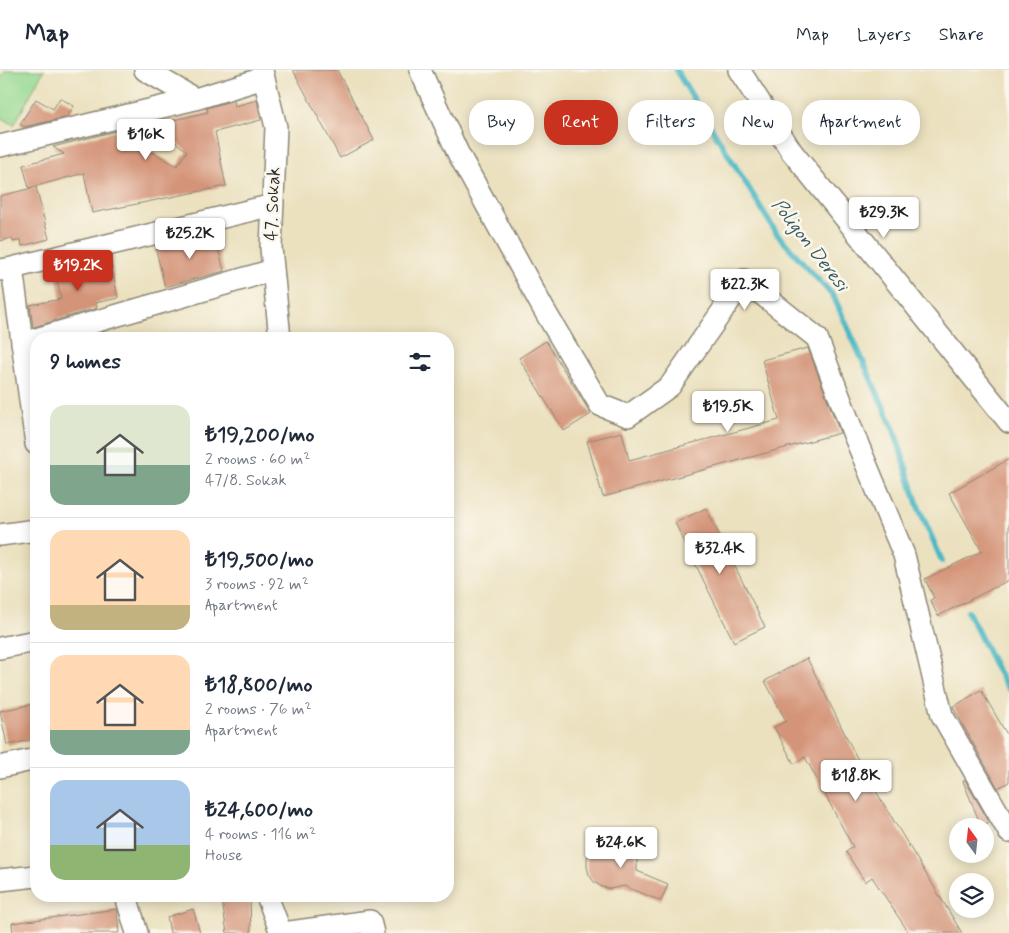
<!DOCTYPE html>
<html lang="en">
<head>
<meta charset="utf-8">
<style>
  body { margin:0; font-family:Mynerve,sans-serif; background:#f6f6f7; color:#1f2937; height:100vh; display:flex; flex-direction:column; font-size:19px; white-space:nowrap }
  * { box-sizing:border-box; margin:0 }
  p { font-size:16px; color:#747a83 }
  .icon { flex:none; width:28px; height:28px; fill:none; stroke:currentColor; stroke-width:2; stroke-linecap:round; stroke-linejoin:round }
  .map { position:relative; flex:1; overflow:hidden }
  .drawer { position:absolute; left:30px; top:262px; width:424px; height:570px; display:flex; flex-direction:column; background:#fff; border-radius:20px; box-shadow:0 2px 12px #0003 }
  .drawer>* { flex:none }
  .banner { position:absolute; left:469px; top:30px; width:465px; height:45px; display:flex; gap:10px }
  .needle { width:32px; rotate:345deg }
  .controls { position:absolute; left:949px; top:748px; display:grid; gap:10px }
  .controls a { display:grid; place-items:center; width:45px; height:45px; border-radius:50%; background:#fff; box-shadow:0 2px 12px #0003; font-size:25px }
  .price { position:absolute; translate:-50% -42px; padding:0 11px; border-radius:5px; background:#fff; color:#222; font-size:16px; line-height:32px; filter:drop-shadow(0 1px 2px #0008) }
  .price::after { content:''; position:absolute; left:50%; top:30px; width:15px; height:11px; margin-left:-8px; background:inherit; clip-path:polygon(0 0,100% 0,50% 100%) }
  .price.selected { background:#c8321e; color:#fff }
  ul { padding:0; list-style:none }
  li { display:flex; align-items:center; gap:15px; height:125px; padding:0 20px }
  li+li { border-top:1px solid #e0e1e3 }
  li span { display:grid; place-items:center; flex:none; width:140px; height:100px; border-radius:15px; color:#555 }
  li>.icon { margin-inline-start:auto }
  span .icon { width:60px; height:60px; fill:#fffc; stroke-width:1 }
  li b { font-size:21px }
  h2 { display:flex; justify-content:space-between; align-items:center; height:60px; padding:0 20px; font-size:21px }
  .tag { padding:0 18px; border-radius:20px; background:#fff; box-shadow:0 2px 12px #0003; font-size:18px; line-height:45px }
  .tag.selected { background:#c8321e; color:#fff }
  header { display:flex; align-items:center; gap:30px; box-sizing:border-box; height:70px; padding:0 25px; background:#fff; border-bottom:1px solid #e0e1e3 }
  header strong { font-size:24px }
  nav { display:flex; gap:28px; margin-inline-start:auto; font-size:18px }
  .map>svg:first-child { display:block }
  .green { fill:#97d991; stroke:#61825e }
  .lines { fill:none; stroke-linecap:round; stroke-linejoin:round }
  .stream { stroke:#4ab8c4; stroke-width:6 }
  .building { fill:#d49479 }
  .street-casing { stroke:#8b8675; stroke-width:24 }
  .street { stroke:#fff; stroke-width:21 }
  .labels { text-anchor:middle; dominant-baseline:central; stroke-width:5; stroke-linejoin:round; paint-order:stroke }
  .street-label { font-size:18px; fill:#2b2b2b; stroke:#fbf7ec }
  .water-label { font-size:19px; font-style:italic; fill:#365c61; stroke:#fbf7ec }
</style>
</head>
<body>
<header>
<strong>Map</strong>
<nav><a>Map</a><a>Layers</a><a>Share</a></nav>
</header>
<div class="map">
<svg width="1009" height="863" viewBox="0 0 1009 863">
  <rect width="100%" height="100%" fill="#fbf7ec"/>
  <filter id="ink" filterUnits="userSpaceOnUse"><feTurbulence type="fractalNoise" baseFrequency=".02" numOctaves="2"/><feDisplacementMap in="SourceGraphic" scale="10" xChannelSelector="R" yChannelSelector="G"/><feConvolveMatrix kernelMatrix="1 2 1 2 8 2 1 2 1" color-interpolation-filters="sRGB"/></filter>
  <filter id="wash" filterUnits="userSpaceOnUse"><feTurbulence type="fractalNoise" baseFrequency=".0096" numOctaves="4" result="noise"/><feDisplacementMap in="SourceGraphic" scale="20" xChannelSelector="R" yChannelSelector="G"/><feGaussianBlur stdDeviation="1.12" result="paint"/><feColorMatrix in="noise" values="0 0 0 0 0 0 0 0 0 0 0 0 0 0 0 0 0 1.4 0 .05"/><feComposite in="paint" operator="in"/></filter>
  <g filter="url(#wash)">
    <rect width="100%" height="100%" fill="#ebe1bf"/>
    <!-- green -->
    <path class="green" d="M6,0H44L14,55L0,47V9Z"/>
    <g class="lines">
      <!-- stream -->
      <path class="stream" d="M676,0L777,164L834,227L894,360L918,436L942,491
        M968,542L997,600L1009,619"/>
    </g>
    <g id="blocks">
      <!-- building -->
      <path class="building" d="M293,0H337L374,70L340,88Z
        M60,28L74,36L67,47L24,57L20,54L36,29L53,39Z
        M234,30L235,36L257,30L261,50L215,62L226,116L92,143L84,103L29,118L23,95L64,84L53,77L116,61L177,96L187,81L153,55L208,42L207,38Z
        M36,117L49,169L22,176L21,170L13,172L12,168L0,171V126Z
        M214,163L224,201L165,217L156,180Z
        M110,189L118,228L95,233L97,238L33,257L30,235L61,229L55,200Z
        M103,262L105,269H81Z
        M546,271L591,344L564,361L519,288Z
        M808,278L840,363L603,427L587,371L622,362L629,390L779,350L762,290Z
        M1009,389V510L938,546L930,530L934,528L925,509L982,481L949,423Z
        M706,438L765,557L734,572L675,453Z
        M807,588L863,700L962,863H909L872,807L865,812L846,782L853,777L805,687L794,694L774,657L786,651L765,611Z
        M981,620L1009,668V712L998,718L953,637Z
        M33,634L36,649V669L7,675L0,641Z
        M965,710L989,752L981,756L963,711Z
        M614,769L622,771L630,776L635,783L637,791V801L668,814L661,831L624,816L610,819L602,817L594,812L589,805L587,797V788L591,780L597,773L605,770Z
        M238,826H250L251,863H227L222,831Z
        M117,839L119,863H13L12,853Z
        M193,839L200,863H170L167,847Z"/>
    </g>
  </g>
  <g filter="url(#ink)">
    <use href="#blocks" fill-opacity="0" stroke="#8b8675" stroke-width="1"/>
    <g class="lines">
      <!-- street casing -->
      <g class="street-casing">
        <path id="street" d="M145,0L195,29
          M262,0L276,57L271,178L280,269
          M420,0L458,83L543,238L600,335L628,346L670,316L744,210L817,268L854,365L904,485L942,645L1009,762
          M739,0L792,82L1009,352
          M0,76L195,29L264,8
          M12,198L36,374
          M0,200L12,198L273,135
          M22,273L273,200
          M0,465L36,460
          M0,578L36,571
          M0,697L36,689
          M0,810L36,806
          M126,826L137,863
          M267,826L281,863
          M283,863L370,851L373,863"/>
      </g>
      <!-- street -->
      <use href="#street" class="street"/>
    </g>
  </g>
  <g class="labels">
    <!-- street labels -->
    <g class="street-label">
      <text transform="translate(273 134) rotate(-88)">47. Sokak</text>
    </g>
    <!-- water labels -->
    <g class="water-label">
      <text transform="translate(810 175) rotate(52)">Poligon Deresi</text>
    </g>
  </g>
</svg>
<div class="controls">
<a><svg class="needle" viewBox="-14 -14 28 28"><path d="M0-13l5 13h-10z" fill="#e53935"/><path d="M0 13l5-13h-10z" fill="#747a83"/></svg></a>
<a><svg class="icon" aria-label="layers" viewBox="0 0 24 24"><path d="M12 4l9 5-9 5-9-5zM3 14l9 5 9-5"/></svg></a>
</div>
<b class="price" style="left:146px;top:91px">₺16K</b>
<b class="price" style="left:884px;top:169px">₺29.3K</b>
<b class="price" style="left:190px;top:190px">₺25.2K</b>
<b class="price selected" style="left:78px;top:222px">₺19.2K</b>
<b class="price" style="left:745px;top:241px">₺22.3K</b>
<b class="price" style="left:728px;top:363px">₺19.5K</b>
<b class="price" style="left:720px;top:505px">₺32.4K</b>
<b class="price" style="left:856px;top:732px">₺18.8K</b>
<b class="price" style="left:621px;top:799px">₺24.6K</b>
<div class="banner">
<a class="tag">Buy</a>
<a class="tag selected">Rent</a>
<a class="tag">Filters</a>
<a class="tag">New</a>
<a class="tag">Apartment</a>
</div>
<section class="drawer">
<h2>9 homes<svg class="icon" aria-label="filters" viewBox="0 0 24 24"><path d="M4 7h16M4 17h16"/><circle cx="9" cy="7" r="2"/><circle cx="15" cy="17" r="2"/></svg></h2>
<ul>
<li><span style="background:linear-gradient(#dfe7d0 60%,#7fa58c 0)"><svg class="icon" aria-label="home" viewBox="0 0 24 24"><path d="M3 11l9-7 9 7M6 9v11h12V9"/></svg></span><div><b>₺19,200/mo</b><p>2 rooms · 60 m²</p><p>47/8. Sokak</p></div></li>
<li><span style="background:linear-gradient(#ffd9b3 75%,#c2b280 0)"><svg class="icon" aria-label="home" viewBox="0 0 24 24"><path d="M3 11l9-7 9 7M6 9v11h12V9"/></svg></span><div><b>₺19,500/mo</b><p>3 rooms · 92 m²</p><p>Apartment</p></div></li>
<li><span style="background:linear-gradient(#ffd9b3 75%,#7fa58c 0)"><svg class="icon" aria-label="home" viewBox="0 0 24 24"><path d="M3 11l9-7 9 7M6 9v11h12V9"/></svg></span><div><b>₺18,800/mo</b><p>2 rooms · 76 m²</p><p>Apartment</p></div></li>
<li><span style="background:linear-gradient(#a9c7e8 65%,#8fb573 0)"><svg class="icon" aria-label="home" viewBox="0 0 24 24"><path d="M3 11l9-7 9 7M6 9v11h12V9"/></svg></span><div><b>₺24,600/mo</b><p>4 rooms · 116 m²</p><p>House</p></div></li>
</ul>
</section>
</div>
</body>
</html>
